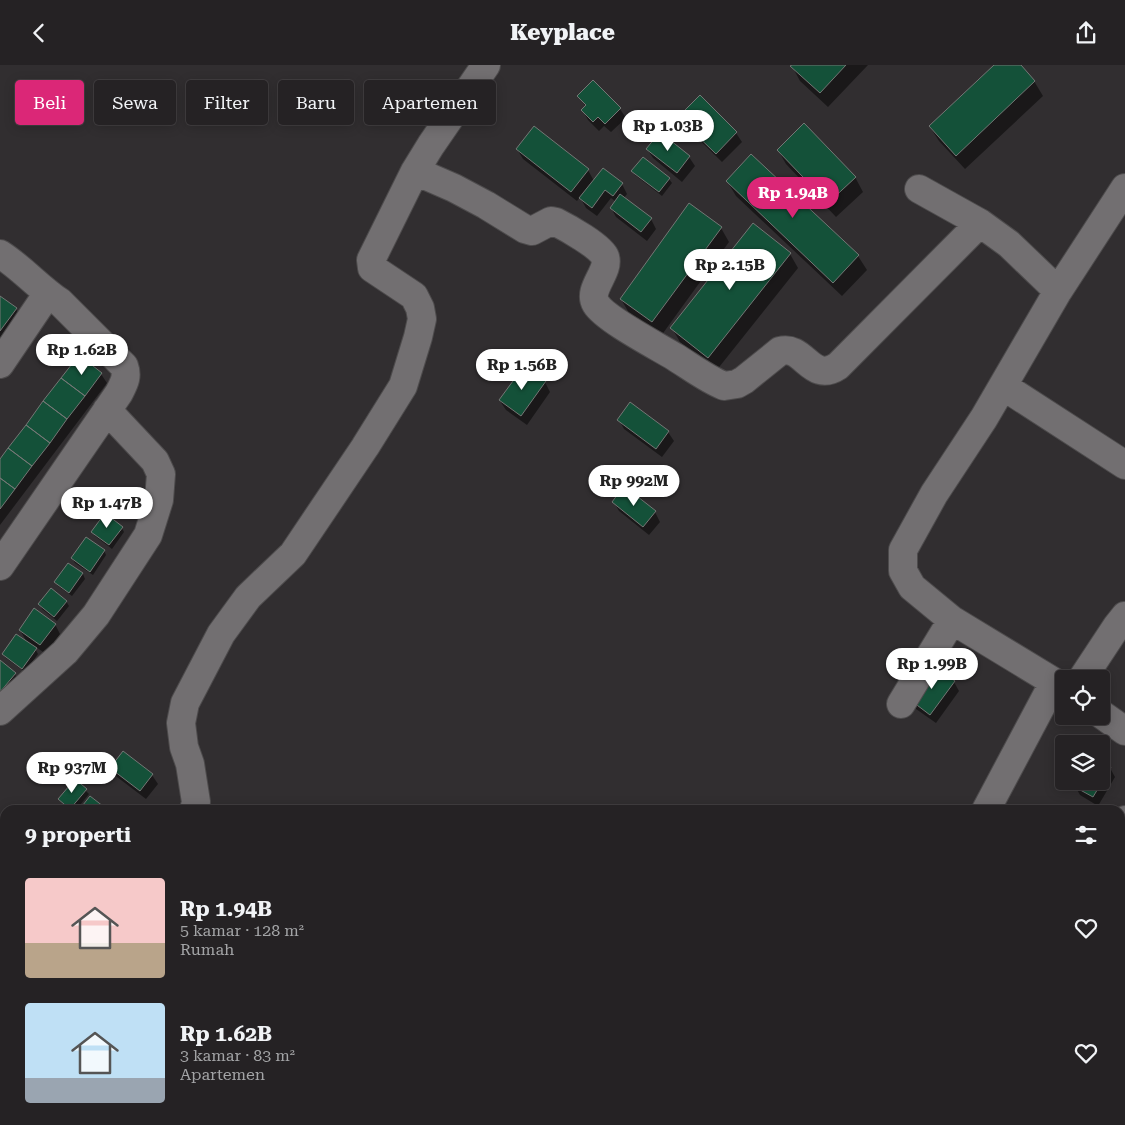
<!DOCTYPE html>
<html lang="id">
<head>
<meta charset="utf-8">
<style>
  body { margin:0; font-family:"Roboto Serif",serif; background:#312f31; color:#f1f3f6; height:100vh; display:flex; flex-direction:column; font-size:19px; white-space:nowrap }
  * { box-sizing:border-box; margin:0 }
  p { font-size:16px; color:#a3a4a6 }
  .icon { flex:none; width:28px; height:28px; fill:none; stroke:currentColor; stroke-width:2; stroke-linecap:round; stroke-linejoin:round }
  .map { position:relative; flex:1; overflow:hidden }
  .sheet { position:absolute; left:0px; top:740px; width:1125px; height:320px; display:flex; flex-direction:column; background:#252224; border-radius:15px 15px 0 0; box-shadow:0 2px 12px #0003,0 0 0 1px #423f41 }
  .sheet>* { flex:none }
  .banner { position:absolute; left:15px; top:15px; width:500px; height:45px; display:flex; gap:10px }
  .controls { position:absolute; left:1055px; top:605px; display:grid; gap:10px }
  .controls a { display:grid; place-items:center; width:55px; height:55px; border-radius:5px; background:#252224; box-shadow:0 2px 12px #0003,0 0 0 1px #423f41; font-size:25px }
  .price { position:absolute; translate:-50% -42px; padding:0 11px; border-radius:18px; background:#fff; color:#222; font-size:16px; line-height:32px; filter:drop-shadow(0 1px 2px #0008) }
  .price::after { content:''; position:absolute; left:50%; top:30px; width:15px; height:11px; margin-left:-8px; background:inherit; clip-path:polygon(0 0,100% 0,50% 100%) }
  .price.on { background:#db2777; color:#fff }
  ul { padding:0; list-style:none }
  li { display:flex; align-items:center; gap:15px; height:125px; padding:0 25px }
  li span { display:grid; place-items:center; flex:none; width:140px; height:100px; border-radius:5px; color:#555 }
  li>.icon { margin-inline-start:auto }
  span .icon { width:60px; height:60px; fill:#fffc; stroke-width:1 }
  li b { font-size:21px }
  h2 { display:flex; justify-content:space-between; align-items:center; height:60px; padding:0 25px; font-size:21px }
  .tag { padding:0 18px; border-radius:5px; background:#252224; box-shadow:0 2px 12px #0003,0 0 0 1px #423f41; font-size:18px; line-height:45px }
  .tag.on { background:#db2777; color:#fff }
  header { display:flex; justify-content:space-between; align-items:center; height:65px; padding:0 25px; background:#252224; font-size:22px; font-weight:800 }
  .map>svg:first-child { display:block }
  .shadow { fill:#0007 }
  .building { fill:#145139; stroke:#747775 }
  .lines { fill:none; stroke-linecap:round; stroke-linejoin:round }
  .minor-casing { stroke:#4d4b4c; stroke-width:30 }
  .major-casing { stroke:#4d4b4c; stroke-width:30 }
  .minor { stroke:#726f71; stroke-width:28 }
  .major { stroke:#936e85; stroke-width:28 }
</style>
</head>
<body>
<header><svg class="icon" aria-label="back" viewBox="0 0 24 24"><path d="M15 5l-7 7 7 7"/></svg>Keyplace<svg class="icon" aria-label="share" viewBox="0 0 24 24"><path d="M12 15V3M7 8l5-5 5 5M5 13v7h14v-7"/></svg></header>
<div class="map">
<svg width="1125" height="1060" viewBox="0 0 1125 1060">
  <rect width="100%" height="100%" fill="#312e30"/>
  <!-- shadow -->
  <path class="shadow" d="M793,0H868L828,42L800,16L792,1Z
    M995,0H1019L1034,16L1043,31L965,104L939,76L930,62Z
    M593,17L620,44L626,53L611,67L604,61L599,66L588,55L583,46L586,42L579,31Z
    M680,52L736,68L742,77L722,97L685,61Z
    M517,84L588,105L594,116L622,119L627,129L624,133L651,154L656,164L647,176L616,152L611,143L616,137L611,133L597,151L586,143L580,132L577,136L523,94Z
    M647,84L689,92L695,101L682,117L653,93Z
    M778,85L855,112L863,127L836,152L786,99Z
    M751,90L858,191L867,205L842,231L736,131L727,116Z
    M633,106L669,114L672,118L662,131L635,110Z
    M721,163L729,177L661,271L629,248L621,234Z
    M790,189L798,203L716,306L680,277L672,263Z
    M0,232L16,244L21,253L0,283Z
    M101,309L107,318L0,460V396Z
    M545,317L550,327L527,360L506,345L500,336Z
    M619,355L668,367L674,376L662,392L624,364Z
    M614,437L655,447L660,457L649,470L619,446Z
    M122,463L124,467L112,484L95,471L93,467Z
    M104,485L106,490L93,510L75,498L72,493Z
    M69,499L83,509L85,514L72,531L58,521L56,517Z
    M66,536L69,541L57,556L42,544L40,539Z
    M55,559L60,569L46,589L33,580L38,589L25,607L6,593L3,589L28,579L20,565Z
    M0,597L15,609L17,613L0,631Z
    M954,617L959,626L936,658L916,644L911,634Z
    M112,703L152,710L158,719L146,734L117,712Z
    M1110,703L1115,712L1098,741L1080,730L1075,721L1101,716Z
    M75,715L89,729L76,745H70L60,734Z"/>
  <!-- building -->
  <path class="building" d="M792,0H846L820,28L790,1Z
    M994,0H1021L1035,16L956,91L929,61Z
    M593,15L621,43L605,59L598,52L593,57L581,45L586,40L577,31Z
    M700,30L737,67L716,89L678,52Z
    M804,58L856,112L828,138L777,85Z
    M534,61L589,104L571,127L516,84Z
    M660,67L690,91L677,108L646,84Z
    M751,89L859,190L833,218L726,116Z
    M643,92L670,113L659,127L631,106Z
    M603,103L623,118L613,131L605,125L592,143L579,133Z
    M620,129L652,153L641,167L610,143Z
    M689,138L722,162L652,257L620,234Z
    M753,158L791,188L708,293L670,263Z
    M0,231L17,243L0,266Z
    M79,290L102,308L85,331L61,313Z
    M524,301L546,316L521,351L499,335Z
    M61,313L85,331L67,354L43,336Z
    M43,336L67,354L50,378L26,360Z
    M630,337L669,366L656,384L617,355Z
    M26,360L50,378L32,401L8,383Z
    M8,383L32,401L15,424L0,413V394Z
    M0,413L15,424L0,444Z
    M624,421L656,446L643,462L612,437Z
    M105,448L123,462L109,480L91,467Z
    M86,472L105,485L90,507L71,493Z
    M68,498L83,508L69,528L54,517Z
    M51,523L67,536L54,552L38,539Z
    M34,543L56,559L40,580L19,565Z
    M16,569L37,583L22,604L2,589Z
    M0,595L16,608L0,627Z
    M934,601L955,616L930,650L909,634Z
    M123,686L153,709L140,726L110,703Z
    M1101,696L1111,702L1093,732L1073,721L1076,716H1101Z
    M75,714L87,724L70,744L58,734Z
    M90,731L108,745H79Z"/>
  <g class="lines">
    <!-- minor casing -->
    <g class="minor-casing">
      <path id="minor" d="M415,106L454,123L486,140L525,164L532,166L551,156L556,157C566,162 602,182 605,192C610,207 587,224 596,239C605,254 657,281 675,292C691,302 707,314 724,321L737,319L744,315L780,286C804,279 811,319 838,301L980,158
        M919,124L980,158L1009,179L1058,226
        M0,189C22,203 39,223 60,237L124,301C128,312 124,318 119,328L0,501
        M0,299L48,228
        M1003,321L1125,400
        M1082,614L1117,561L1125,551
        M1064,623L952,555L912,522L903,506V485L934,429L984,353L1058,226L1125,123
        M901,639L952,555
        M0,646L65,587L96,550L148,470L159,435L161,409L155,396L107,345
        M1101,649L1125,666
        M194,745L196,737L190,699L184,682L181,658L185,638L221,569L248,532L293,489L365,382L403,321L418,272L422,254L420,243L414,231L372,203L371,195L415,106L431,80L486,0
        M986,745L1054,617
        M1120,762L1125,755
        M0,978L5,988
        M1086,1055L1089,1060
        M372,1060L373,1055
        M949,1060L956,1055"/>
    </g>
    <!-- major casing -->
    <g class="major-casing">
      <path id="major" d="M0,1000L5,998
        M310,1055L325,1060"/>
    </g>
    <!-- minor -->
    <use href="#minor" class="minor"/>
    <!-- major -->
    <use href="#major" class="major"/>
  </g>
</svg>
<div class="controls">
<a><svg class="icon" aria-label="locate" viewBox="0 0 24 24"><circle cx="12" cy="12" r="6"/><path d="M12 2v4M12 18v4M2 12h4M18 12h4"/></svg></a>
<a><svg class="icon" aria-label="layers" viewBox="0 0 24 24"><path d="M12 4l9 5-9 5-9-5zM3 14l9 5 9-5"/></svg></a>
</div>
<b class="price" style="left:668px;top:87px">Rp 1.03B</b>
<b class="price on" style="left:793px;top:154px">Rp 1.94B</b>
<b class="price" style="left:730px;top:226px">Rp 2.15B</b>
<b class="price" style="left:82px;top:311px">Rp 1.62B</b>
<b class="price" style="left:522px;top:326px">Rp 1.56B</b>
<b class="price" style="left:634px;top:442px">Rp 992M</b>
<b class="price" style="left:107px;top:464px">Rp 1.47B</b>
<b class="price" style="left:932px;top:625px">Rp 1.99B</b>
<b class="price" style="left:72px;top:729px">Rp 937M</b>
<div class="banner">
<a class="tag on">Beli</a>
<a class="tag">Sewa</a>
<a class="tag">Filter</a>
<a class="tag">Baru</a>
<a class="tag">Apartemen</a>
</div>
<section class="sheet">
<h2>9 properti<svg class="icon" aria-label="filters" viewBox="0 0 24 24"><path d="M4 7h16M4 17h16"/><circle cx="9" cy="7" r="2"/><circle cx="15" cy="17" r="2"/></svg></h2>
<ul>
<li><span style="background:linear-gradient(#f6c9c9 65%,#b9a48a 0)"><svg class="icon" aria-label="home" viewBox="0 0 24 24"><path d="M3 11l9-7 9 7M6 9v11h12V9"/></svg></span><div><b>Rp 1.94B</b><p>5 kamar · 128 m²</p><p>Rumah</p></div><svg class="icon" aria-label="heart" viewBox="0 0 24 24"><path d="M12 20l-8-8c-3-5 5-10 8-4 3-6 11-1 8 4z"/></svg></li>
<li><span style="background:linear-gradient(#bfe0f5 75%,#9aa5b1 0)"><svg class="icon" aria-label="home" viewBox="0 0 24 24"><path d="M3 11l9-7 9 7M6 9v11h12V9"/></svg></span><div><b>Rp 1.62B</b><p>3 kamar · 83 m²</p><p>Apartemen</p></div><svg class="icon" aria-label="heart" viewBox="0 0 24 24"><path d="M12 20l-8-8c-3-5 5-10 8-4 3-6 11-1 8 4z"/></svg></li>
</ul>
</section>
</div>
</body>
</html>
